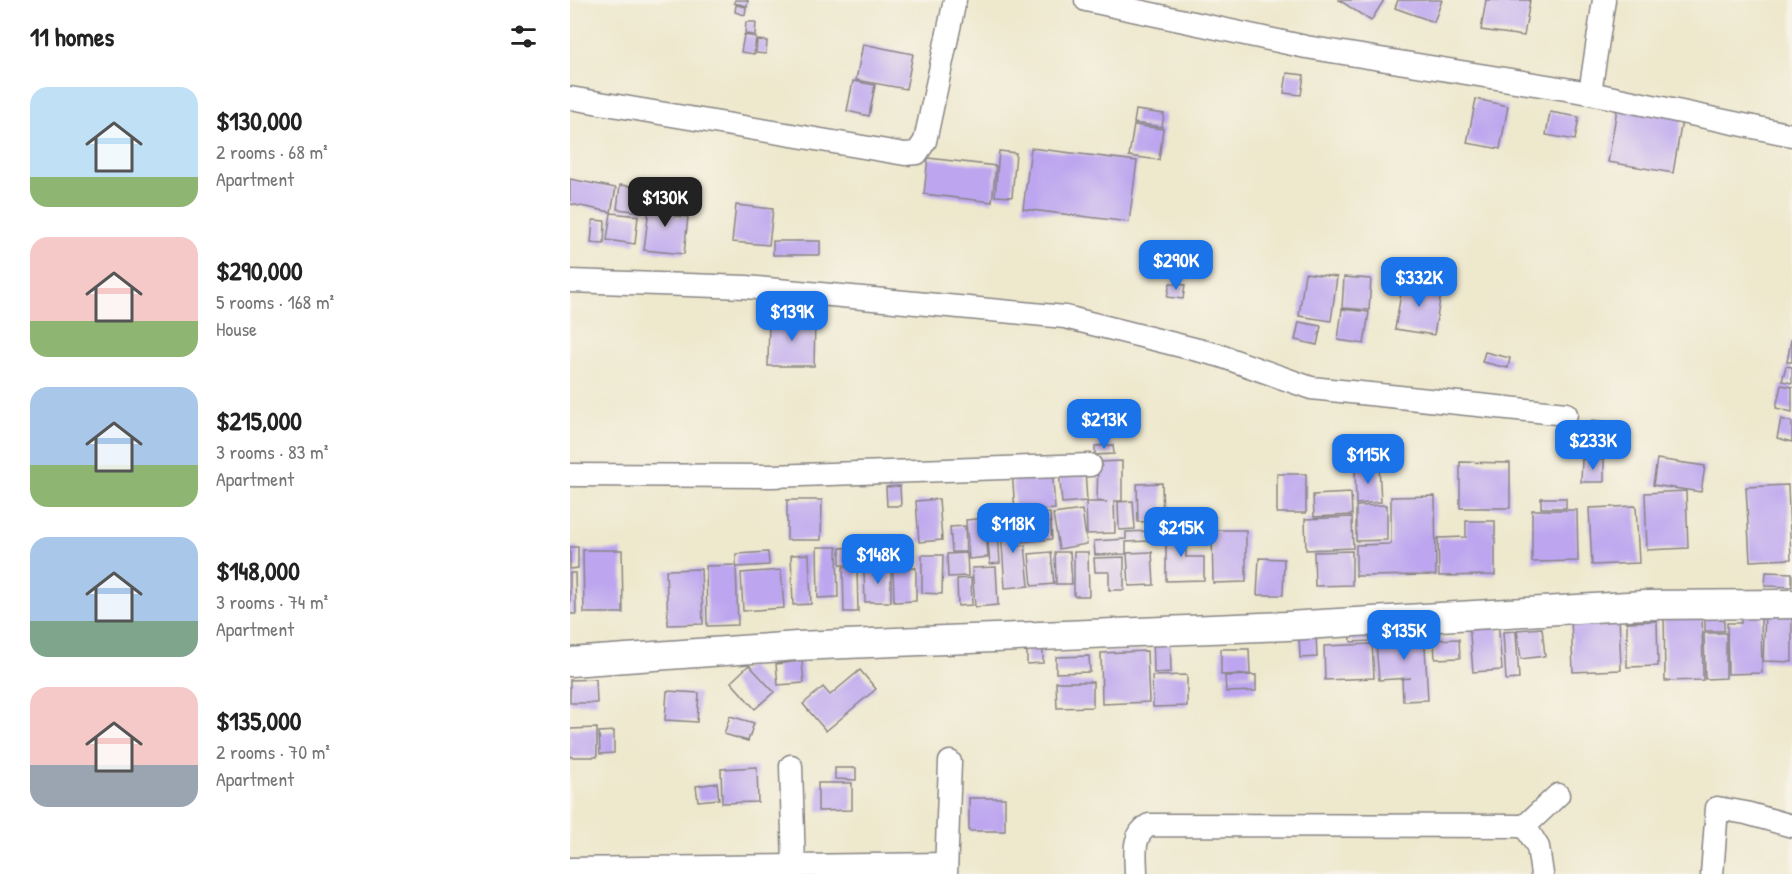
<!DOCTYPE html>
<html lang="en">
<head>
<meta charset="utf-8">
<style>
  :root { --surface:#fff; --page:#f2f2f2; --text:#222; --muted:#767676; --accent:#1a73e8 }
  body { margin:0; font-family:"Patrick Hand",sans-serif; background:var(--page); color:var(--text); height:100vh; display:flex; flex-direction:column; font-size:22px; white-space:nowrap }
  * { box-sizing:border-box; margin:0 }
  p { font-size:20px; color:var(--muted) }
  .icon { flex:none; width:33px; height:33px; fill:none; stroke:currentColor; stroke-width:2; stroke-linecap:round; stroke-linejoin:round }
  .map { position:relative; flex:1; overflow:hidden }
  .sheet { display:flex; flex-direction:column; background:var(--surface); width:570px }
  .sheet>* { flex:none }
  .price { position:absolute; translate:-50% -51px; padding:0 14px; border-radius:12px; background:var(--accent); color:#fff; font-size:20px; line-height:39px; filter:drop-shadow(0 2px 3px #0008) }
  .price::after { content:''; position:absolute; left:50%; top:36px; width:18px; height:14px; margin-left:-9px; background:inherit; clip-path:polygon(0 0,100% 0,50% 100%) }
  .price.active { background:#222; color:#fff }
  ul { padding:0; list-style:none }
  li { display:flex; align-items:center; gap:18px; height:150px; padding:0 30px }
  li span { display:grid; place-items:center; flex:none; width:168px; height:120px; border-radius:18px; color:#555 }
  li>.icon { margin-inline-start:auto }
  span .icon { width:72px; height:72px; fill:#fffc; stroke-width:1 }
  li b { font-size:26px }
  h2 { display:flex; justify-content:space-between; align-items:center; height:72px; padding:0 30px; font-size:26px }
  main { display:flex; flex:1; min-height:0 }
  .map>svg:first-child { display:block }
  .building { fill:#bda6ef }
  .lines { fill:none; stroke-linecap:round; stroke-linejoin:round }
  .minor-casing { stroke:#888584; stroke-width:25 }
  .major-casing { stroke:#888584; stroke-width:31 }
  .minor { stroke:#fff; stroke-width:22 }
  .major { stroke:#fff; stroke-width:28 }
</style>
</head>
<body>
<main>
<section class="sheet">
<h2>11 homes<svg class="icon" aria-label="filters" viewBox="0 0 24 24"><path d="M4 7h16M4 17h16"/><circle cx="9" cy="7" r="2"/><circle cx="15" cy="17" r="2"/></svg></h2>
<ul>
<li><span style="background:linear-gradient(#bfe0f5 75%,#8fb573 0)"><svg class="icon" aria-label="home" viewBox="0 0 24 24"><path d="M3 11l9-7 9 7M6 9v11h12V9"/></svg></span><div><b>$130,000</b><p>2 rooms · 68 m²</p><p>Apartment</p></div></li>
<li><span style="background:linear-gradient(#f6c9c9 70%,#8fb573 0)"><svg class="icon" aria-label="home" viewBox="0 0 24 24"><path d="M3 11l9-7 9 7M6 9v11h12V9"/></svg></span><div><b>$290,000</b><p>5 rooms · 168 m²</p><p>House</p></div></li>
<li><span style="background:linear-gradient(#a9c7e8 65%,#8fb573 0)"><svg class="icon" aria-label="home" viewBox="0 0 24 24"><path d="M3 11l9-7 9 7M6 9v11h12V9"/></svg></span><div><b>$215,000</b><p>3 rooms · 83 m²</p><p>Apartment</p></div></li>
<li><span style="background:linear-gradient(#a9c7e8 70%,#7fa58c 0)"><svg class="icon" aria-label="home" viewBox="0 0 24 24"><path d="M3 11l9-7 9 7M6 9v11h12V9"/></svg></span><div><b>$148,000</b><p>3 rooms · 74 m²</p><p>Apartment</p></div></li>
<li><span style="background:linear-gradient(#f6c9c9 65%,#9aa5b1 0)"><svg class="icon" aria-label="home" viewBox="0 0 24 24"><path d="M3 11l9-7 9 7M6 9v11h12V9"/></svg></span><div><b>$135,000</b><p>2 rooms · 70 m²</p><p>Apartment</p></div></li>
</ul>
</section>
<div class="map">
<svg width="1222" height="874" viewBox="0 0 1222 874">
  <rect width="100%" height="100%" fill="#f7f3e8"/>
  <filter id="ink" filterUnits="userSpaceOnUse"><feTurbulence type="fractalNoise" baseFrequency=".0167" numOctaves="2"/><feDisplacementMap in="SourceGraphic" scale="12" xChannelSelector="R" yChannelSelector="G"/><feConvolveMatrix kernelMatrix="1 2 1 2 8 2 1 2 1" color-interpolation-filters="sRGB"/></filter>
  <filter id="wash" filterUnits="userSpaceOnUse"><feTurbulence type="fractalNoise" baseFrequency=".008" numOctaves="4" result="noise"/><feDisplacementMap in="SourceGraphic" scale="24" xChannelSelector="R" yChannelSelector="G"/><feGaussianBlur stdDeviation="1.35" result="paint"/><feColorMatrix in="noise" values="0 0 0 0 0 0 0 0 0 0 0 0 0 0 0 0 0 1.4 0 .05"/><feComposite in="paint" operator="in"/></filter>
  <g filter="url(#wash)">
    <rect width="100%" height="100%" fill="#eee8cd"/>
    <g id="blocks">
      <g class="building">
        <path d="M165,0H178L177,6L164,3Z"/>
        <path d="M769,0H814L801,21Z"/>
        <path d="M828,0H872L864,22L825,8Z"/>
        <path d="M916,0H960L954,36L911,30Z"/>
        <path d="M166,5L176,7L175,15L165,12Z"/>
        <path d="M176,22H186L185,35L175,34Z"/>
        <path d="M174,35L186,37L184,54L171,52Z"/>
        <path d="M187,40L197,41L196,54L186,53Z"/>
        <path d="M293,44L343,54L336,89L286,80Z"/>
        <path d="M717,73L734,75L731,95L714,93Z"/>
        <path d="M283,81L305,85L299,116L277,111Z"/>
        <path d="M906,99L938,106L930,149L897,143Z"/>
        <path d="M1048,103L1113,114L1103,173L1038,162Z"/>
        <path d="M566,110L594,114L592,127L564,123Z"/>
        <path d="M980,112L1009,117L1005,140L976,135Z"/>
        <path d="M564,125L593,129L589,160L559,156Z"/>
        <path d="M461,148L567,161L559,222L453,209Z"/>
        <path d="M429,151L446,153L442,197L425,196Z"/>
        <path d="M358,158L426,166L422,202L354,194Z"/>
        <path d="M0,179L46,188L41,212L0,204Z"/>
        <path d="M50,185L76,188L73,212L47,209Z"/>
        <path d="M80,200L107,202L105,216L118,217L114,254L74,250Z"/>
        <path d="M166,205L203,209L199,245L162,242Z"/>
        <path d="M41,213L68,216L65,244L37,240Z"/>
        <path d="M23,220L35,221L34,244L21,243Z"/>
        <rect x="203" y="241" width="47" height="14"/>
        <path d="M735,273L767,277L761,321L729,316Z"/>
        <path d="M774,277L801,279L799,310L772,308Z"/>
        <path d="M833,282L872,288L864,335L825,329Z"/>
        <path d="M600,283L615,285L613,299L597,297Z"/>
        <path d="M772,309L799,312L794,344L768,340Z"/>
        <path d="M199,318H245L244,366H198Z"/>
        <path d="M729,322L751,326L747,345L725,340Z"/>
        <path d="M1221,340H1222V362H1217Z"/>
        <path d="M915,352L940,358L938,368L912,362Z"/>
        <path d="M1216,366L1222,367V383L1212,381Z"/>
        <path d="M1211,385L1222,387V412L1206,408Z"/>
        <path d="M1211,419L1222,422V442L1207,438Z"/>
        <path d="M1022,420L1047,423L1042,453L1018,449Z"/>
        <path d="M543,445L544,454L525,455V446Z"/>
        <path d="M1012,459H1034V482H1011Z"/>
        <path d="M1087,459L1135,466L1131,492L1083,485Z"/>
        <path d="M552,461V501H544L545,533L517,534L516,502H537L527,501L528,462Z"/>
        <path d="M890,462L940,463V508H890Z"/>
        <path d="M809,466L811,502L786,504L785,467Z"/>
        <path d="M482,467L485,509L445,512L442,469Z"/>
        <path d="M515,470L517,501L492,503L489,472Z"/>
        <rect x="707" y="474" width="29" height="39"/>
        <path d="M592,483L593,521L568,522L567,484Z"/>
        <path d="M1218,485L1221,559L1180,561L1176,487Z"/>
        <path d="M330,486L331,506H317L316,487Z"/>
        <path d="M1116,491L1118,548L1077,550L1075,493Z"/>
        <path d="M781,493L782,515L744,517L743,495Z"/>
        <path d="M865,496L866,575L786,576V545L821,544V497Z"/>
        <rect x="971" y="498" width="25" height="10"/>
        <path d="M369,499L372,540L349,542L346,501Z"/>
        <path d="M217,500H252L251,540H217Z"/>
        <path d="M563,501L565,529L549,530L548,502Z"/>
        <path d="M817,505V540L786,541V506Z"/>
        <path d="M1066,506L1069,563L1022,565L1019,508Z"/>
        <path d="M512,510L517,544L489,549L483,514Z"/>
        <path d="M962,510H1007L1008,561L962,562Z"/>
        <path d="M480,513L482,539L453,542L451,516Z"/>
        <path d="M448,515L450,546L455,545L459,586L435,588L430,516Z"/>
        <path d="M427,517L428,528L416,529L418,557L399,559L396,520Z"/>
        <path d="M782,517L783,548L736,550L735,519Z"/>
        <path d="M896,521H925V575L869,576L868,538L896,537Z"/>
        <path d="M395,526L396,552H382L380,527Z"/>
        <path d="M596,526H615L616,557H634V580L596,581Z"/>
        <path d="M428,530L430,563L420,564L417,531Z"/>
        <path d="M642,530H676V582L643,583Z"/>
        <path d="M579,531V541L556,542V554L525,555L524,541L556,539V532Z"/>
        <rect x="324" y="545" width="18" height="20"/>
        <rect x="289" y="546" width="24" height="20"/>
        <path d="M0,547H8V568L0,569Z"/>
        <path d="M247,547H267L268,597L248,598Z"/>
        <path d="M286,547V564L270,565V548Z"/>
        <path d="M13,550H52L53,613H14Z"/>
        <path d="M782,551V585L745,586L744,552Z"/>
        <path d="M198,552L199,565L166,567V554Z"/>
        <path d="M481,552L484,584L462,586L459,554Z"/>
        <path d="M485,552H500L502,584H486Z"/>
        <path d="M504,552H518L519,596H504Z"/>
        <path d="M582,552L584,585L559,586L557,553Z"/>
        <path d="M397,553L398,576L378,577L377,554Z"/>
        <path d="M239,554L241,604L223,605L221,555Z"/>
        <path d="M352,555H373L372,594L352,593Z"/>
        <path d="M554,557V590H539V572H525L524,558Z"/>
        <path d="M689,558L714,559L713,595H687Z"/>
        <path d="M166,565L168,625L137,626L136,566Z"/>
        <path d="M287,566L288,612H274L273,567Z"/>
        <path d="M426,567L428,605L405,607L402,568Z"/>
        <path d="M321,568V602H295L294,569Z"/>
        <path d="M323,568H346V601L324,602Z"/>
        <path d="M131,569L133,624L98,625L96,570Z"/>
        <path d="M211,570L214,608L173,611L171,573Z"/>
        <path d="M1196,572L1222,573V587L1195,586Z"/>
        <path d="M0,573H5L6,614H0Z"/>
        <path d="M401,578L402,605L388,606L387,579Z"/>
        <path d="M1132,610L1133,680L1095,681L1094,611Z"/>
        <path d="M1154,612V631H1135V613Z"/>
        <path d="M1191,612L1192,673L1158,674L1157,623H1171V613Z"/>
        <path d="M1049,613L1051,670L1003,672L1001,615Z"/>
        <path d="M1195,613H1222V662L1193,661Z"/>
        <path d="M928,619L932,670L903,672L899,622Z"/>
        <path d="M1087,621L1088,666L1057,667V622Z"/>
        <path d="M798,623L800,641L781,642L780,624Z"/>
        <path d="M972,628L975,656L951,659L947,630Z"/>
        <path d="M854,629L858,700L833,701L832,679L841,678L809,680L805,632Z"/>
        <path d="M600,631L601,672L584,673L583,632Z"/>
        <path d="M946,631L949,679L936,680L933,632Z"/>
        <path d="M1134,633H1156V678L1135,679Z"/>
        <path d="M746,635L747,657L730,658L729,636Z"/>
        <path d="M889,639L890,658L865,659L864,640Z"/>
        <path d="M473,641V663L457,664V642Z"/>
        <path d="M802,644L804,678L755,680L754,646Z"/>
        <path d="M651,649H679L680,674L651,675Z"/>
        <path d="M577,651L579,702L532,704L531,653Z"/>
        <path d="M519,656L520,672L486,673V657Z"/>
        <path d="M232,661L234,683L208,685L206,664Z"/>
        <path d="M179,665L204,692L185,709L161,682Z"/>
        <path d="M290,670L306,689L256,731L233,704L253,687L260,695Z"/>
        <path d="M617,675V706L583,707L582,676Z"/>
        <path d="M686,675V691L656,692L655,676Z"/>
        <path d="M26,679L27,703H0V680Z"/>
        <path d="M486,682H523V707L487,708Z"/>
        <path d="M97,691L129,693L127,722L95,720Z"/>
        <path d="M160,716L184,723L178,741L154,734Z"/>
        <path d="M27,728V757H0V729Z"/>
        <path d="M44,731V753L30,754L29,732Z"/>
        <path d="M187,767L188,802L152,803L151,769Z"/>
        <path d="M265,768H286V780L265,779Z"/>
        <path d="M147,783L149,799L128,801L126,786Z"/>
        <path d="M248,783H282V810L248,811Z"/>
        <rect x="399" y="798" width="36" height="33"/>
      </g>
    </g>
  </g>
  <g filter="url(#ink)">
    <use href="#blocks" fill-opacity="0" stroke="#888584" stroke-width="1.5"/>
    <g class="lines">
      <g class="minor-casing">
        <g id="minor">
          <path d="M516,0L736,47L1020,93L1222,135"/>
          <path d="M1020,93L1034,0"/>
          <path d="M0,98L335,154L347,153L355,141L385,0"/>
          <path d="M0,281L176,287L495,317L648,355L741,388L996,414"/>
          <path d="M0,475L202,476L520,465"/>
          <path d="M221,766L224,866"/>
          <path d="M0,869L376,864"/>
          <path d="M376,874L380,762"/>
          <path d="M566,874C566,855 561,836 579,825L955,826"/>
          <path d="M972,874L968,847L955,826L988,795"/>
          <path d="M1142,874L1147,808L1176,813L1222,826"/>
        </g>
      </g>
      <g class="major-casing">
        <path id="major" d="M0,662L227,646L717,626L1074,605L1222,604"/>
      </g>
      <use href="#minor" class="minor"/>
      <use href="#major" class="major"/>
    </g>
  </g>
</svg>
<b class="price active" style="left:95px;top:228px">$130K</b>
<b class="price" style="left:606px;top:291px">$290K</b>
<b class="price" style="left:849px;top:308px">$332K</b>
<b class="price" style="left:222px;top:342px">$139K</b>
<b class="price" style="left:534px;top:450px">$213K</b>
<b class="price" style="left:1023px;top:471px">$233K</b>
<b class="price" style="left:798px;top:485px">$115K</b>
<b class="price" style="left:443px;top:554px">$118K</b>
<b class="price" style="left:611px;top:558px">$215K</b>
<b class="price" style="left:308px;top:585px">$148K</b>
<b class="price" style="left:834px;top:661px">$135K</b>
</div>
</main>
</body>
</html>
